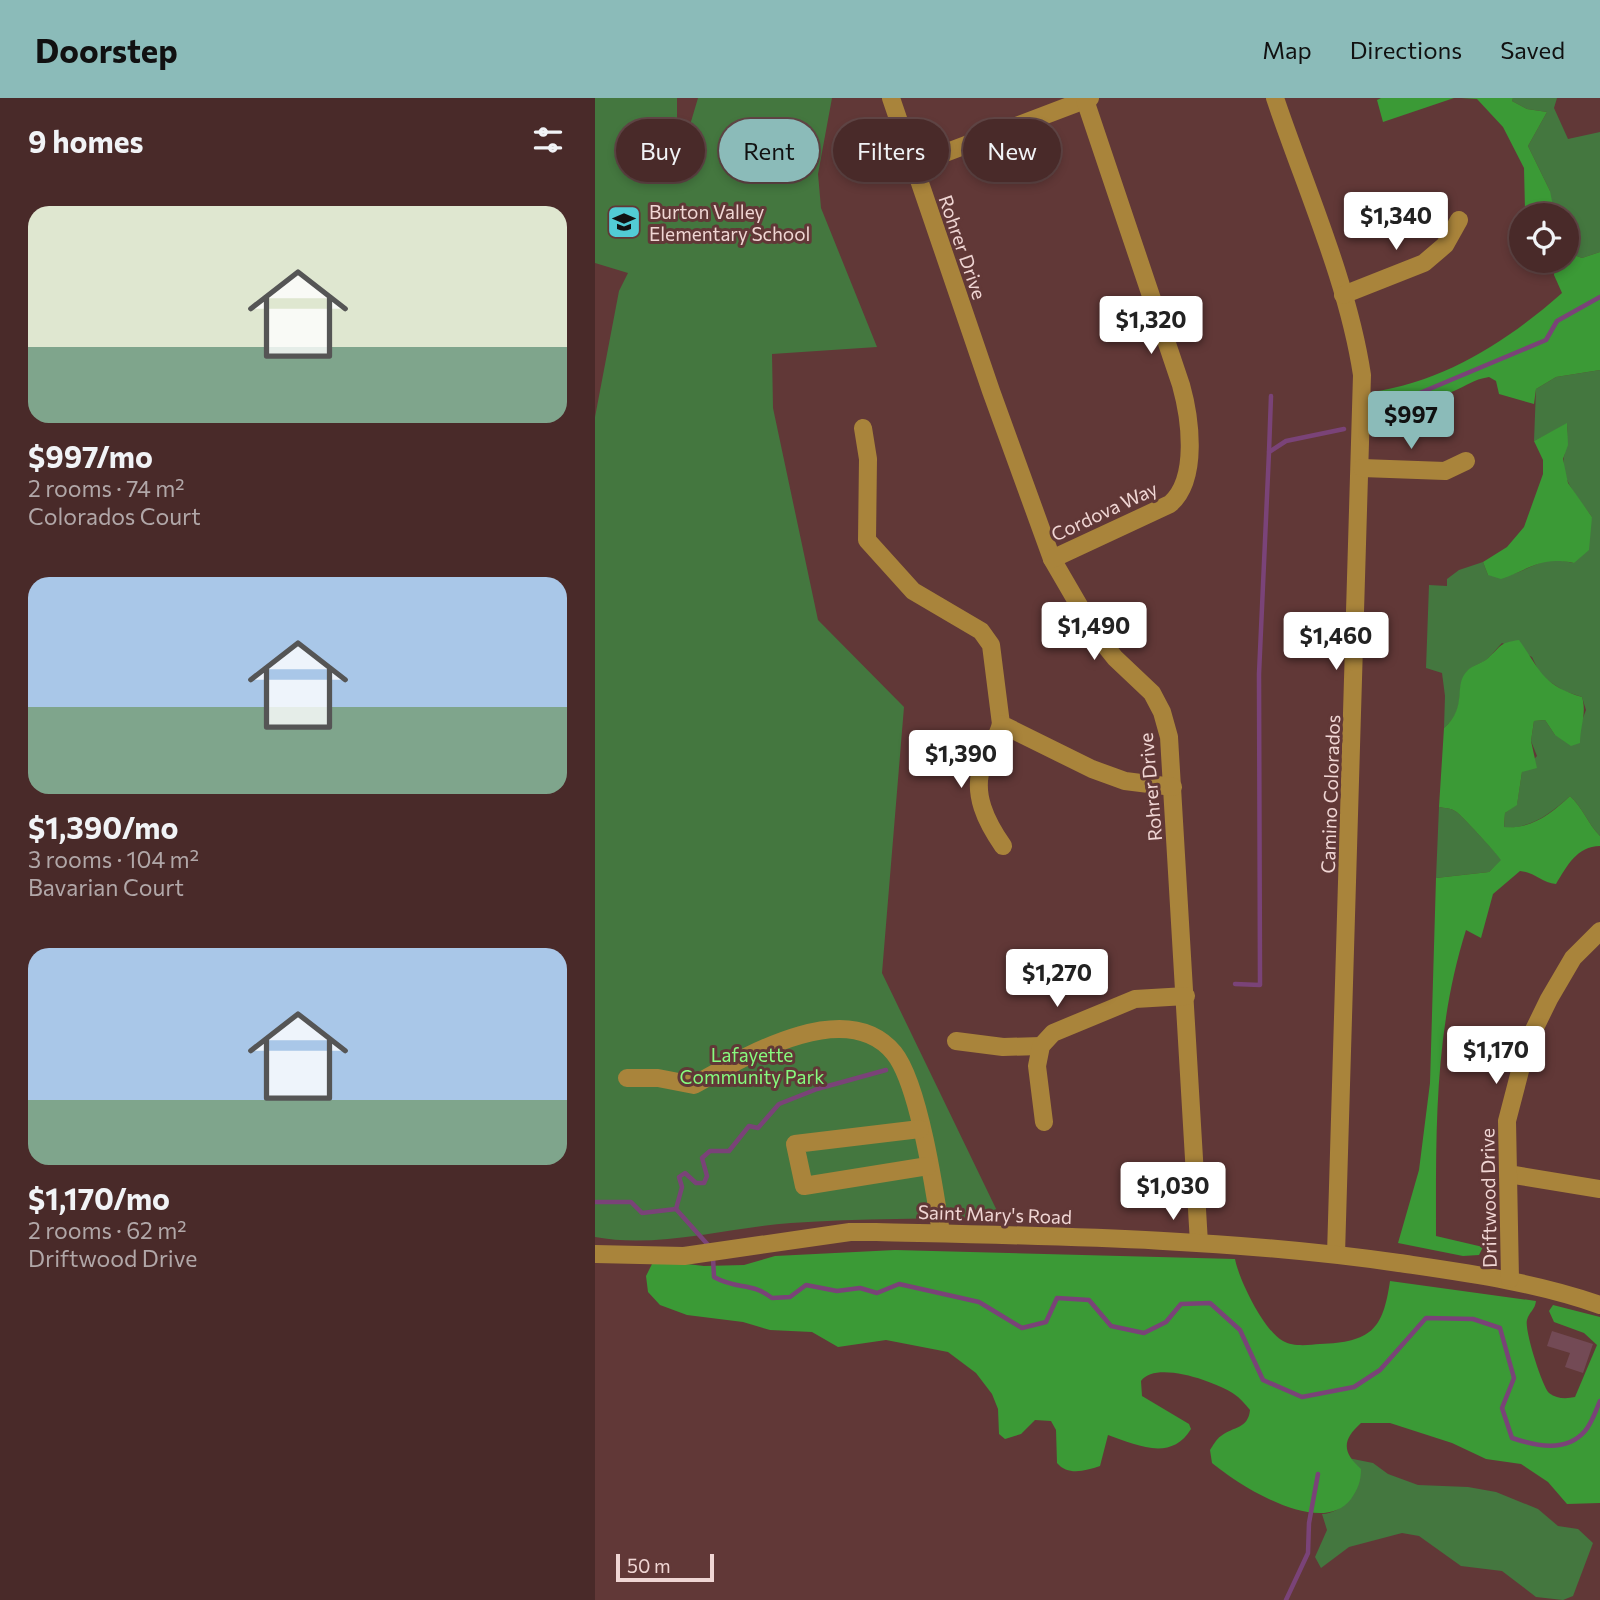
<!DOCTYPE html>
<html lang="en">
<head>
<meta charset="utf-8">
<style>
  :root { --surface:#492a29; --page:#503231; --text:#f1f3f6; --muted:#b1a7a8; --line:#614646; --accent:#8bbbb9 }
  body { margin:0; font-family:Commissioner,sans-serif; background:var(--page); color:var(--text); height:100vh; display:flex; flex-direction:column; font-size:26px; white-space:nowrap }
  * { box-sizing:border-box; margin:0 }
  p { font-size:23px; color:var(--muted) }
  .icon { flex:none; width:38px; height:38px; fill:none; stroke:currentColor; stroke-width:2; stroke-linecap:round; stroke-linejoin:round }
  .map { position:relative; flex:1; overflow:hidden }
  .details { display:flex; flex-direction:column; background:var(--surface); width:595px }
  .details>* { flex:none }
  .banner { position:absolute; left:21px; top:21px; width:665px; height:63px; display:flex; gap:14px }
  .tools { position:absolute; left:914px; top:105px; display:grid; gap:14px }
  .tools a { display:grid; place-items:center; width:70px; height:70px; border-radius:50%; background:var(--surface); box-shadow:0 4px 10px #0003,0 0 0 2px var(--line); font-size:35px }
  .scale { position:absolute; left:21px; bottom:18px; width:98px; box-sizing:border-box; padding-left:7px; border:4px solid #f0d6d4; border-top:0; font-size:19px; line-height:24px; white-space:nowrap; color:#f0d6d4; -webkit-text-stroke:5px #613837; paint-order:stroke }
  .price { position:absolute; translate:-50% -60px; padding:0 16px; border-radius:7px; background:#fff; color:#222; font-size:23px; line-height:46px; filter:drop-shadow(0 2px 4px #0008) }
  .price::after { content:''; position:absolute; left:50%; top:42px; width:21px; height:16px; margin-left:-10px; background:inherit; clip-path:polygon(0 0,100% 0,50% 100%) }
  .price.on { background:var(--accent); color:#111 }
  ul { padding:0; list-style:none }
  li { display:grid; align-content:center; gap:14px; height:371px; padding:0 28px }
  li span { display:grid; place-items:center; height:217px; border-radius:21px; color:#555 }
  li>.icon { margin-inline-start:auto }
  span .icon { width:126px; height:126px; fill:#fffc; stroke-width:1 }
  li b { font-size:30px }
  h2 { display:flex; justify-content:space-between; align-items:center; height:84px; padding:0 28px; font-size:30px }
  .pill { padding:0 24px; border-radius:32px; background:var(--surface); box-shadow:0 4px 10px #0003,0 0 0 2px var(--line); font-size:24px; line-height:63px }
  .pill.on { background:var(--accent); color:#111 }
  header { display:flex; align-items:center; gap:42px; box-sizing:border-box; height:98px; padding:0 35px; background:var(--accent); color:#111 }
  header strong { font-size:33px }
  nav { display:flex; gap:38px; margin-inline-start:auto; font-size:24px }
  main { display:flex; flex:1; min-height:0 }
  .map>svg:first-child { display:block }
  .green { fill:#44773f }
  .forest { fill:#3b9a36 }
  .lines { fill:none; stroke-linecap:round; stroke-linejoin:round }
  .stream { stroke:#7a4378; stroke-width:4.5 }
  .building { fill:#734a55 }
  .minor { stroke:#a9843b; stroke-width:18 }
  .labels { text-anchor:middle; dominant-baseline:central; stroke-width:6; stroke-linejoin:round; paint-order:stroke }
  .poi-label { font-size:19px; fill:#f0d6d4; stroke:#613837; text-anchor:start }
  .street-label { font-size:19px; fill:#f0d6d4; stroke:#613837 }
  .park-label { font-size:19px; fill:#87fb7e; stroke:#613837 }
</style>
</head>
<body>
<header>
<strong>Doorstep</strong>
<nav><a>Map</a><a>Directions</a><a>Saved</a></nav>
</header>
<main>
<section class="details">
<h2>9 homes<svg class="icon" aria-label="filters" viewBox="0 0 24 24"><path d="M4 7h16M4 17h16"/><circle cx="9" cy="7" r="2"/><circle cx="15" cy="17" r="2"/></svg></h2>
<ul>
<li><span style="background:linear-gradient(#dfe7d0 65%,#7fa58c 0)"><svg class="icon" aria-label="home" viewBox="0 0 24 24"><path d="M3 11l9-7 9 7M6 9v11h12V9"/></svg></span><div><b>$997/mo</b><p>2 rooms · 74 m²</p><p>Colorados Court</p></div></li>
<li><span style="background:linear-gradient(#a9c7e8 60%,#7fa58c 0)"><svg class="icon" aria-label="home" viewBox="0 0 24 24"><path d="M3 11l9-7 9 7M6 9v11h12V9"/></svg></span><div><b>$1,390/mo</b><p>3 rooms · 104 m²</p><p>Bavarian Court</p></div></li>
<li><span style="background:linear-gradient(#a9c7e8 70%,#7fa58c 0)"><svg class="icon" aria-label="home" viewBox="0 0 24 24"><path d="M3 11l9-7 9 7M6 9v11h12V9"/></svg></span><div><b>$1,170/mo</b><p>2 rooms · 62 m²</p><p>Driftwood Drive</p></div></li>
</ul>
</section>
<div class="map">
<svg width="1005" height="1502" viewBox="0 0 1005 1502">
  <rect width="100%" height="100%" fill="#613837"/>
  <g class="green">
    <path d="M0,0H82V71L103,0H237L223,76L226,110L282,249L177,256L178,310L223,522L309,609L287,875L405,1119C336,1121 266,1120 196,1125C134,1129 63,1151 0,1139V319L24,193L33,175L0,165Z"/>
    <path d="M918,0H962L959,10L973,41L1005,34V154L987,160L971,154V117H930V112L946,116L955,93L933,48L952,14L932,11L917,3Z"/>
    <path d="M1005,272V738C993,726 988,710 975,698C955,716 937,730 909,730L910,715L922,706L927,674L942,658L936,643L939,623L950,622L960,637L985,628L991,612L987,599L969,593L946,578L937,559L907,545C902,550 897,557 891,562C885,566 876,568 872,574C858,593 874,608 849,630L850,598L847,575L831,570L834,487L852,488V481L864,472L888,464L893,477C902,477 913,478 921,475C948,465 947,458 979,465L997,419C985,402 965,382 969,359C971,347 973,338 972,326L939,343L941,291L961,279Z"/>
    <path d="M844,709C849,710 856,710 860,713C864,714 904,758 907,762L894,774L841,780Z"/>
    <path d="M753,1360L778,1365L793,1376L823,1387L873,1389L901,1394L943,1411L963,1428L983,1431L998,1445L978,1498L968,1502L941,1499L907,1473L866,1468L824,1438L807,1435L754,1449L726,1470L720,1459L732,1432L727,1416C749,1415 766,1391 765,1371Z"/>
  </g>
  <g class="forest">
    <path d="M786,0H859L788,24L782,2Z"/>
    <path d="M866,0H918L917,3L932,11L952,14L933,48L955,93L959,113L946,116L930,112L929,70L908,29L882,1Z"/>
    <path d="M971,154L987,160L1005,154V272L961,279L941,291L939,306L904,296L901,283L894,279C877,282 873,287 859,293C833,304 805,305 777,304V294C849,284 913,243 967,195L959,177L960,163H971Z"/>
    <path d="M972,325L973,347L968,361L973,385L997,419L994,452L979,465C945,458 936,471 906,481L893,477L888,464L912,449L929,429L948,376V362L939,343Z"/>
    <path d="M924,542C946,573 947,587 987,599C992,615 985,628 985,645L976,648L960,637L950,622L939,623L936,643L942,670L927,674L922,707L910,715L909,729C937,731 956,716 975,698C988,710 993,726 1005,738V748C982,748 972,768 961,786C947,785 939,774 925,773L898,796L886,840L871,832C839,934 841,1033 841,1138L888,1149L884,1157L868,1158L803,1145L824,1072L835,985L841,780L894,774L906,762C904,758 864,714 860,713C856,710 849,710 844,709L849,630C874,608 857,587 873,572C878,567 887,565 892,561C907,548 903,545 924,542Z"/>
    <path d="M300,1152L640,1161C644,1182 669,1233 688,1243C698,1249 714,1247 725,1246C776,1244 788,1232 795,1183L941,1203C940,1212 934,1214 932,1222C929,1231 947,1288 954,1295C962,1301 971,1301 980,1299L1002,1247L989,1235L959,1224L954,1213L958,1207L1005,1219V1405L972,1406L953,1384L926,1366L891,1361L857,1345L795,1325H766C747,1342 747,1354 766,1371C766,1383 763,1391 756,1401C726,1440 645,1388 617,1365L615,1352C618,1348 621,1341 626,1338C639,1328 653,1331 655,1312C650,1306 645,1300 639,1296C621,1284 561,1262 546,1283L547,1298L594,1326L596,1331C576,1364 542,1347 513,1337L505,1368C490,1373 473,1378 462,1365L461,1332L456,1323L440,1322L426,1336L410,1341L404,1336L403,1311L397,1296L381,1275L353,1254L291,1242L243,1249L217,1234L175,1232L148,1224L92,1217L65,1207L53,1194L51,1178L57,1166L66,1163L109,1168L149,1167L180,1158Z"/>
  </g>
  <g class="lines">
    <g class="stream">
      <path d="M785,300L820,297L951,242L962,223L1005,199"/>
      <path d="M674,354L676,298"/>
      <path d="M640,886L665,887L664,576L674,354L691,343L749,331"/>
      <path d="M0,1104H36L47,1115L81,1111L114,1148"/>
      <path d="M81,1111L87,1089L84,1079L90,1075L101,1085H109L112,1078L107,1060L115,1053H134L154,1028L163,1030L184,1006L222,991L291,972"/>
      <path d="M118,1159L119,1179C142,1192 157,1184 177,1200L195,1199L211,1187L242,1193L265,1190L282,1195L304,1186L384,1204L427,1230L451,1224L462,1200L494,1202L516,1228L549,1235L571,1224L586,1206L615,1205L645,1232L668,1282L707,1299L759,1289L785,1272L831,1220L878,1221L905,1230L919,1280L907,1310L917,1340C941,1348 971,1355 990,1333C997,1325 1001,1312 1005,1303"/>
      <path d="M691,1502L713,1455L714,1425L723,1376"/>
    </g>
  </g>
  <path class="building" d="M957,1233L998,1246L988,1275L970,1269L975,1255L952,1248Z"/>
  <g class="lines">
    <g class="minor">
      <path d="M296,0L396,293L457,461L500,535L520,560L557,595L567,614L574,639L604,1145"/>
      <path d="M680,0C710,89 753,184 767,277L741,1156"/>
      <path d="M318,67L495,0"/>
      <path d="M748,197L829,165L850,147L864,122"/>
      <path d="M268,330L273,361L272,442L318,493L386,533L396,547L406,626L497,671L530,683L578,689"/>
      <path d="M767,370L850,373L871,363"/>
      <path d="M457,461L575,406C604,381 595,319 586,287L490,2"/>
      <path d="M406,626C402,641 394,652 388,666C376,695 392,725 408,748"/>
      <path d="M361,943L408,949L446,948"/>
      <path d="M32,980H63L99,987C149,959 251,897 299,955C324,986 340,1094 346,1135"/>
      <path d="M449,1024L442,968L446,948L458,935L540,901L591,898"/>
      <path d="M325,1031L200,1046L209,1088L333,1068"/>
      <path d="M913,1076L1005,1091"/>
      <path d="M0,1156L89,1158L255,1134H281C455,1138 631,1140 804,1165C872,1175 940,1184 1005,1207"/>
      <path d="M915,1181L912,1023L932,946L954,901L978,860L1005,833"/>
    </g>
  </g>
  <defs>
    <g id="school-square" transform="scale(1.75)"><rect x="-9" y="-9" width="18" height="18" rx="4" fill="#52ccd5" stroke="#613837"/><path d="M0-5L7-2L0 1L-7-2ZM-4 1L0 2.5L4 1V4Q0 6-4 4Z" fill="#111"/></g>
  </defs>
  <g fill-rule="evenodd">
    <use href="#school-square" x="29" y="124"/>
  </g>
  <g class="labels">
    <g class="poi-label">
      <text x="54" y="113">Burton Valley<tspan x="54" dy="22">Elementary School</tspan></text>
    </g>
    <g class="street-label">
      <text transform="translate(368 149) rotate(71)">Rohrer Drive</text>
      <text transform="translate(509 413) rotate(-25)">Cordova Way</text>
      <text transform="translate(555 689) rotate(-95)">Rohrer Drive</text>
      <text transform="translate(735 696) rotate(-88)">Camino Colorados</text>
      <text transform="translate(893 1100) rotate(-91)">Driftwood Drive</text>
      <text transform="translate(400 1116) rotate(2)">Saint Mary's Road</text>
    </g>
    <g class="park-label">
      <text x="157" y="956">Lafayette<tspan x="157" dy="22">Community Park</tspan></text>
    </g>
  </g>
</svg>
<div class="tools">
<a><svg class="icon" aria-label="locate" viewBox="0 0 24 24"><circle cx="12" cy="12" r="6"/><path d="M12 2v4M12 18v4M2 12h4M18 12h4"/></svg></a>
</div>
<div class="scale">50 m</div>
<b class="price" style="left:801px;top:154px">$1,340</b>
<b class="price" style="left:556px;top:258px">$1,320</b>
<b class="price on" style="left:816px;top:353px">$997</b>
<b class="price" style="left:499px;top:564px">$1,490</b>
<b class="price" style="left:741px;top:574px">$1,460</b>
<b class="price" style="left:366px;top:692px">$1,390</b>
<b class="price" style="left:462px;top:911px">$1,270</b>
<b class="price" style="left:901px;top:988px">$1,170</b>
<b class="price" style="left:578px;top:1124px">$1,030</b>
<div class="banner">
<a class="pill">Buy</a>
<a class="pill on">Rent</a>
<a class="pill">Filters</a>
<a class="pill">New</a>
</div>
</div>
</main>
</body>
</html>
